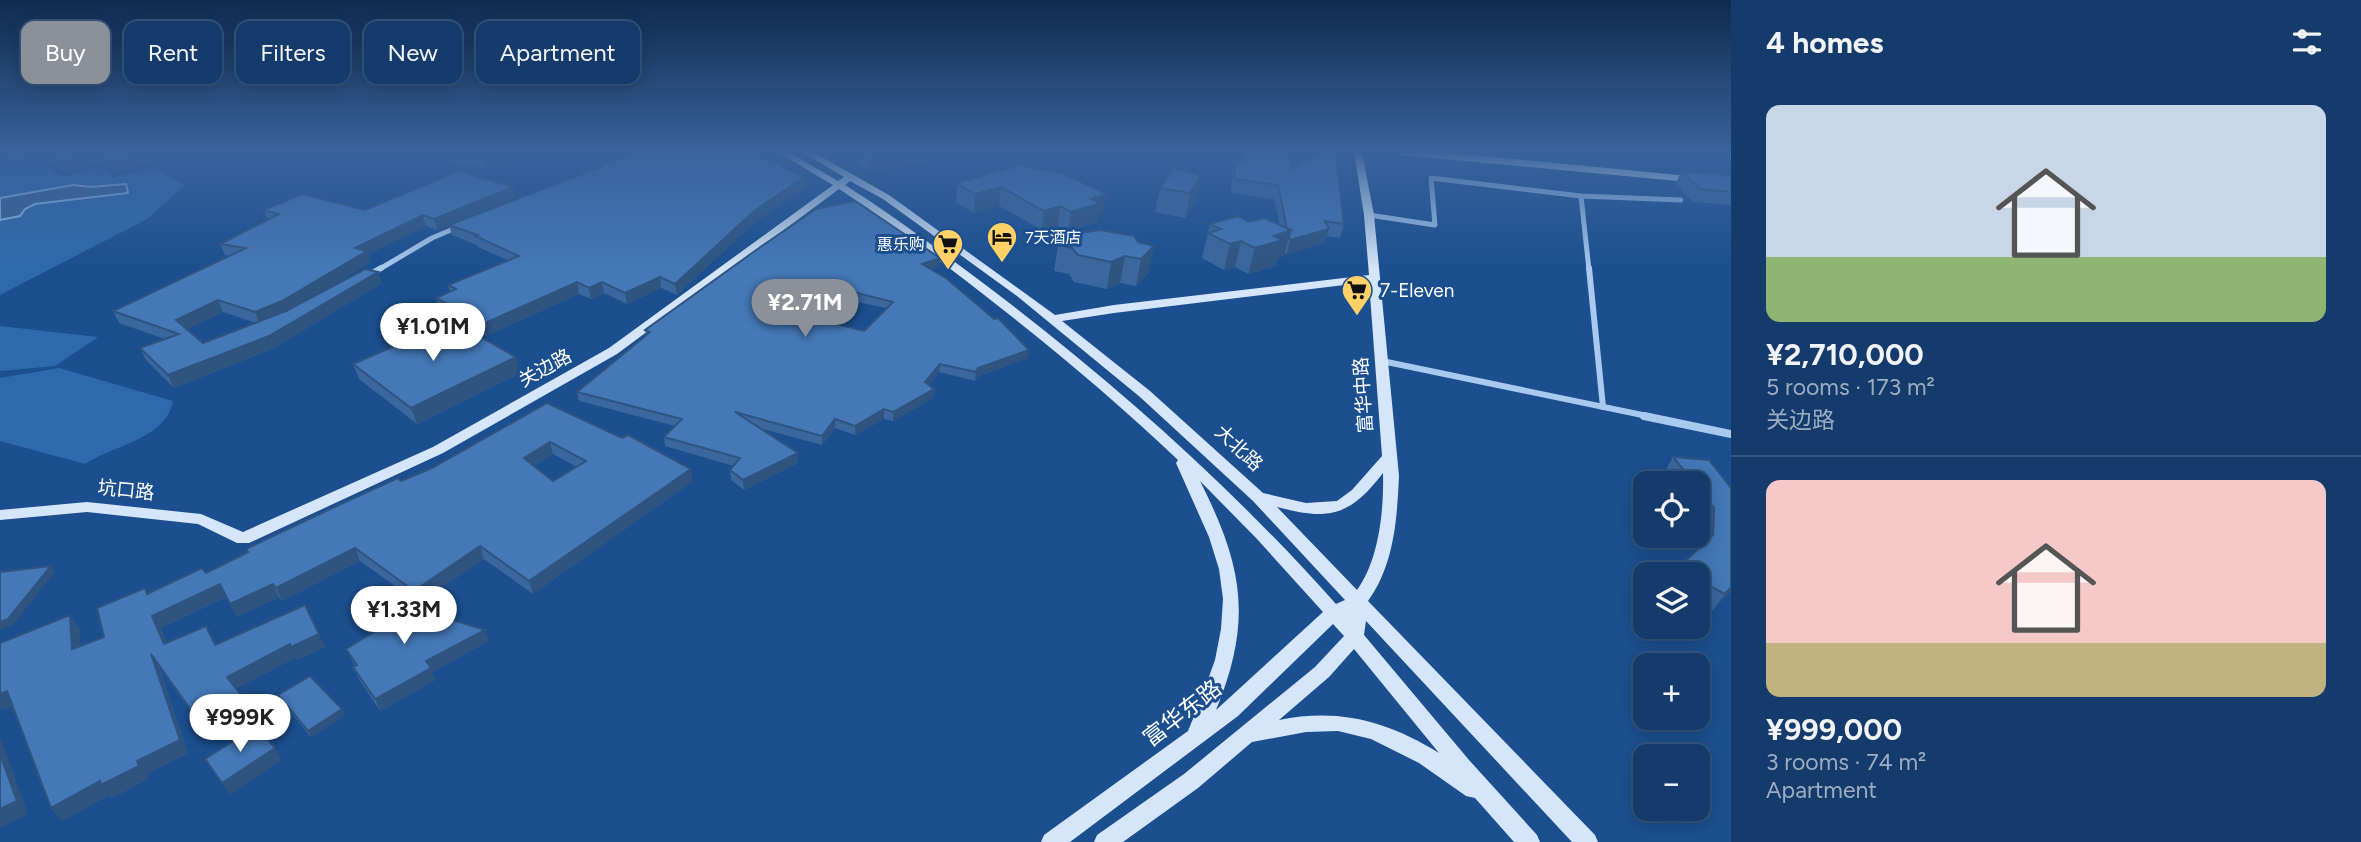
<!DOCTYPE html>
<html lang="en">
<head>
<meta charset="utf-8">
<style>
  :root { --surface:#143b6b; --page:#1d4271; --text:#f1f3f6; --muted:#9dadc1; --line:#33557e; --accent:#8c9099 }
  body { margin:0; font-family:Figtree,"Noto Sans SC",sans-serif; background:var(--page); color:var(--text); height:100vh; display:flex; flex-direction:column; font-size:26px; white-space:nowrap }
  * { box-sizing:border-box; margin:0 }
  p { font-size:23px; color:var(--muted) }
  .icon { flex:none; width:38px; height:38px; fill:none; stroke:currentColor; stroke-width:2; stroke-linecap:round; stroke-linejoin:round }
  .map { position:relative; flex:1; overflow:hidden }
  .side { display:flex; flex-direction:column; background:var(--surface); width:630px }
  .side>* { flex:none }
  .top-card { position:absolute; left:21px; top:21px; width:665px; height:63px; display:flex; gap:14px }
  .tools { position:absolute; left:1633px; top:471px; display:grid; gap:14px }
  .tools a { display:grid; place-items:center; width:77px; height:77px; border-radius:14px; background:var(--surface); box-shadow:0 4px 18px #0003,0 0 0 2px var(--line); font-size:35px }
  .price { position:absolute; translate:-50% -60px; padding:0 16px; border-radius:24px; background:#fff; color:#222; font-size:23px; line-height:46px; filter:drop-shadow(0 2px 4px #0008) }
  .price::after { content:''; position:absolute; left:50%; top:42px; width:21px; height:16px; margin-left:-10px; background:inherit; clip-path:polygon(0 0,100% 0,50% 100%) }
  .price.on { background:var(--accent); color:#fff }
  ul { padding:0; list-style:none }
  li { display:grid; align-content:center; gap:14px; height:371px; padding:0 35px }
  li+li { border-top:2px solid var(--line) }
  li span { display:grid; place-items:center; height:217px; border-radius:14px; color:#555 }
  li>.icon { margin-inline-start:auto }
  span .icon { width:126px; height:126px; fill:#fffc; stroke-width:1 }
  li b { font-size:30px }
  h2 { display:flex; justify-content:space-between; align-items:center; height:84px; padding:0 35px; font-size:30px }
  .pill { padding:0 24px; border-radius:14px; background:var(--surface); box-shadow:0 4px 18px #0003,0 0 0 2px var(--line); font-size:24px; line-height:63px }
  .pill.on { background:var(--accent); color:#fff }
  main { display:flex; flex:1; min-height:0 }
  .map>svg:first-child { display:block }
  .green { fill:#2e69ad }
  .water { fill:#3c6290; stroke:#9cc4f0; stroke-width:2 }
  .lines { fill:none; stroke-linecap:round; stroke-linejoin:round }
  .street-far2 { stroke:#a9c9ee; stroke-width:5 }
  .street-far1 { stroke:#a9c9ee; stroke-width:6 }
  .street { stroke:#a9c9ee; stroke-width:8 }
  .secondary { fill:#d6e6fa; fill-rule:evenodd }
  .primary { fill:#f0f6ff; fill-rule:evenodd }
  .wall { fill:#3a679d; fill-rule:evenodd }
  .shaded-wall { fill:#305480 }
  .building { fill:#4478b7; stroke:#305480; stroke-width:2; fill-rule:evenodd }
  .labels { text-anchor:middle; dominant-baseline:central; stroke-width:6; stroke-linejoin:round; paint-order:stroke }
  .far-poi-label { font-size:16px; fill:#fff; stroke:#1b4f8f; text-anchor:start }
  .poi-label { font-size:19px; fill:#fff; stroke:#1b4f8f; text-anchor:start }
  .street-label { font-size:19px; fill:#fff; stroke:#1b4f8f }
  .near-street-label { font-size:23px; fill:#fff; stroke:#1b4f8f }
</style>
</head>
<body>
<main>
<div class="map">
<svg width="1731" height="842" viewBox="0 0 1731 842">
  <rect width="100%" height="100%" fill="#1b4f8f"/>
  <g class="green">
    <path d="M23,153L64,177L102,168L113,177L156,170L185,185L147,219L0,295V155Z"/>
    <path d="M0,326L98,337L55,366L0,371Z"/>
    <path d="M59,368L173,401C166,439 114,445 85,464L0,441V378Z"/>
  </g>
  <path class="water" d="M126,184L128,193L35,204L25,209L20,216L0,220V198L73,185L91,187Z"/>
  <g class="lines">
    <g class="street-far2">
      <path d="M1581,196L1589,270"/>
      <path d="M1369,215L1435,225L1431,178L1581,196L1681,200"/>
      <path d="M378,270L432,238L458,227"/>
    </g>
    <g class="street-far1">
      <path d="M1589,268L1603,407"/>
      <path d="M367,276L381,268"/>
      <path d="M1382,361L1652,417"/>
    </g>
    <path class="street" d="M1644,416L1731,434"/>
    <path class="secondary" d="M777,152H788L838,181L844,177L802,152H813L889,195L1055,315L1114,305L1369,275L1364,215L1354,152H1362L1374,215L1399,476C1397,520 1394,565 1368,601L1595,835L1598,842H1572L1366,621L1364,635L1469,760L1537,835L1540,842H1514L1475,798L1466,796L1419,763L1371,739L1338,731L1306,732L1252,742L1198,788L1123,842H1094L1097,835L1184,774L1315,667L1344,636L1333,624L1238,716L1070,842H1041L1044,835L1188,731L1202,696L1215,660L1221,629L1223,599L1219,569L1209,537L1176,463L1178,460C1111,396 1039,337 965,280C924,249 883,217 839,189L617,354L443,453L249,543H237L198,524L87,512L0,520V510L87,502L201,514L243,532L433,447L609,348L833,185ZM850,181L883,199L1017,296L1140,397L1253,501L1345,600L1336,604C1229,484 1108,377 979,280C935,247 891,214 845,185ZM1369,282L1382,456L1352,490L1337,501L1306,503L1263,493L1150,391L1062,321L1114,313ZM1383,473C1384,510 1379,560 1357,590L1277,507C1329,521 1350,516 1383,473ZM1200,481L1257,539L1323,612L1216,710C1253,620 1243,566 1200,481ZM1354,649L1439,753C1387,721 1339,708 1279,720L1329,677Z"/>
    <path class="primary" d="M1396,152H1440L1731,180V186L1401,155Z"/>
  </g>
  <g class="wall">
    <path d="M43,152H185L116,171L100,162L63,170Z"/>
    <path d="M447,152H514L486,168L449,162Z"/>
    <path d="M851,152H975L868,172L851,158Z"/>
    <path d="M1243,152H1291L1290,170L1337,167L1344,224L1340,238L1326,236L1324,243L1286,255L1285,252L1284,256L1278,258L1276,266L1248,274L1235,267L1224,270L1202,258L1210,224L1249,222L1280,225L1274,199L1231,193L1232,174L1235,161H1241Z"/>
    <path d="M1623,152H1731V159Z"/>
    <path d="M766,159L805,187L754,223L677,295L661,288L627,304L604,293L591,299L579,294L486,336L439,309L436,298L450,292L448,285L507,260L478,247L477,245L452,235L449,225L437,230L426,226L368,254L371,262L314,296L382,283L274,348L174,388L146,360L140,348L165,339L119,323L113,311L231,256L225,255L220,244L268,220L264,210H365L516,197L459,221ZM223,312L256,323L203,343L187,329Z"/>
    <path d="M1021,165L1103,213L1098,215L1097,222L1068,231L1058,226L1042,230L999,206L974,213L956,202L957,183Z"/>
    <path d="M1682,171L1731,176V205L1693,202L1675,184Z"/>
    <path d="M1201,176L1196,199L1185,218L1155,212L1160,188Z"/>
    <path d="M1080,233L1134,236L1149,272L1136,286L1120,283L1107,289L1074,282L1069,274L1054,271L1058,245Z"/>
    <path d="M940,266L931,269L1028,358L977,377L975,381L939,372L929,385L934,389L933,398L893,421L884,419L855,435L835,428L822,445L759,428L798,463L744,490L731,480L730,470L734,466L665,446L664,437L675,426L579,401L577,392L646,335L645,330ZM857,302L886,308L864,331L835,323Z"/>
    <path d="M353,364L520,373L417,424L359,379Z"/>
    <path d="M547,403L693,481L533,594L484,559L419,603L360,561L282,601L279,597L237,617L226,597L161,628L166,643L206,626L216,644L325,647L297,660L296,657L236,689L247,703L255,716L250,722L212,741L159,667L188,753L146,774L148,779L112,798L109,795L62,821L51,808L12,706L2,710L0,708L70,615L79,628L80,646L104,637L145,588L148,593L206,573L401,481L432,468ZM553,454L577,467L553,481L534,466Z"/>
    <path d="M1673,457L1731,488V591L1711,612L1698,605V574H1673L1676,570L1701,546L1702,526L1698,520V483H1670L1663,474Z"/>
    <path d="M375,596L489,641L432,672L435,680L380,711L359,679L353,667L355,666L346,649L383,627L378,615L384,612L379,608Z"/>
    <path d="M278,695L342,709L345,715L311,737L281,701Z"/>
  </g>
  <g class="shaded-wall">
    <path d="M150,152H185L116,171L112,162Z"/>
    <path d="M489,152H514L486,168L483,156Z"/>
    <path d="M909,152H975L868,172V160Z"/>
    <path d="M96,153L100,162L63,170L59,162Z"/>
    <path d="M1201,176L1196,199L1185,218L1190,193Z"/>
    <path d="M804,177L805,187L754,223L677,295L675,284L753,212Z"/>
    <path d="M513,187L516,197L437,230L434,219Z"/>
    <path d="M1001,187L999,206L974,213L975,194Z"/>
    <path d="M1106,194L1103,213L1098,215L1097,222L1068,231L1071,212L1091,199Z"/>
    <path d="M1060,206L1058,226L1042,230L1044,211Z"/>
    <path d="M423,215L426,226L368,254L371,262L286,313L260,324L255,312L355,248Z"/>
    <path d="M1329,229L1324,243L1286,255L1290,240Z"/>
    <path d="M1291,230L1284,256L1278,258L1276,266L1248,274L1255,248L1274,236Z"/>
    <path d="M1241,241L1235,267L1224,270L1230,244Z"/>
    <path d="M1154,246L1149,272L1136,286L1141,259Z"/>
    <path d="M1125,256L1120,283L1107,289L1111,262Z"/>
    <path d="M940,258V266L922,272V264Z"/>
    <path d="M378,272L382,283L274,348L174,388L168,375Z"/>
    <path d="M660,277L661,288L627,304L625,293Z"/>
    <path d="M577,282L579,294L486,336L483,324Z"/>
    <path d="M602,282L604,293L591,299L589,288Z"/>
    <path d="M857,293V302L828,330V322Z"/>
    <path d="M218,300L223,312L182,332L176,320Z"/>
    <path d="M1029,350L1028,358L977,377L975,381L976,372L978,368Z"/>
    <path d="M516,357L520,373L417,424L411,408Z"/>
    <path d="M940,364L939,372L925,391V382Z"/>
    <path d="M934,389L933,398L893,421V412Z"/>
    <path d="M884,409V419L855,435V426Z"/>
    <path d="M835,419V428L822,445V436Z"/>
    <path d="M550,442L553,454L527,470L524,458Z"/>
    <path d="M798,453V463L744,490L743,480Z"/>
    <path d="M691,469L693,481L533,594L529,581Z"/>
    <path d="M480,546L484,559L419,603L414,591Z"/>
    <path d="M355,548L360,561L282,601L276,588Z"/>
    <path d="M51,566L55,572L13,625L0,630V622Z"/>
    <path d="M220,584L227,596L161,628L172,657L164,644L152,616Z"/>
    <path d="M273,584L279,597L237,617L230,604Z"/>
    <path d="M1731,587V591L1711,612L1725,594Z"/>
    <path d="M70,615L79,628L82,662L72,649Z"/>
    <path d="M485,630L489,641L432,672L435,680L380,711L375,699L426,661Z"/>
    <path d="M319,634L325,647L297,660L296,657L235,690L227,677L290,644Z"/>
    <path d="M151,654L159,667L188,753L146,774L148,779L112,798L109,795L62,821L51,808Z"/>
    <path d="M7,691L17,704L2,710L0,708V694Z"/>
    <path d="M247,703L255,716L250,722L212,741L204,728Z"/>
    <path d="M342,709L345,715L311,737L308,731Z"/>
    <path d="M0,739L2,741L28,814L0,828Z"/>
    <path d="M275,748L282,760L230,795L222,783Z"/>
  </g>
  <g class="building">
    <path d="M48,152H150L112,162L96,153L59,162Z"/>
    <path d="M462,152H489L483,156Z"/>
    <path d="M633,152H763L765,154L759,155L804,177L753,212L675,284L660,277L625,293L602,282L589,288L577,282L483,324L436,298L456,289L448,285L519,256L475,236L478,235L449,225L601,167Z"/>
    <path d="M859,152H909L868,160Z"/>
    <path d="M1244,152H1291L1290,170L1321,152H1338L1337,167L1344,224L1325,221L1329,229L1290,240L1289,237L1291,230L1287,229L1278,185L1235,179V161H1242Z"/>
    <path d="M1695,152H1731V155Z"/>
    <path d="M1021,165L1064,174L1106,194L1091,199L1100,203L1071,212L1060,206L1044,211L1001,187L975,194L957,183Z"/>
    <path d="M1174,168L1201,176L1190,193L1160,188Z"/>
    <path d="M459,171L513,187L434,219L423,215L355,248L367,251L282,301L255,312L218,300L176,320L203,343L286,311L365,269L378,272L269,336L168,375L140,348L179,334L113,311L246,248L220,244L279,214L264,210L302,194L365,210Z"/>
    <path d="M1682,171L1731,176V192L1700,189Z"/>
    <path d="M855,201L940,258L922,264L946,278L994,319L998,318L1029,350L978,368L976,372L940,364L925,382L934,389L893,412L884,409L855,426L835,419L822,436L735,412L798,453L743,480L730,470L740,458L664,437L682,419L577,392L650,332L645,330L759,248L816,209ZM857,293L893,302L864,331L828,322Z"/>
    <path d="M1238,216L1249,222L1264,218L1291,230L1274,236L1283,240L1255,248L1241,241L1230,244L1208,233L1221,229L1210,224Z"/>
    <path d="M1100,230L1134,236L1138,242L1154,246L1141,259L1125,256L1111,262L1078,255L1072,248L1058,245L1070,231L1080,233Z"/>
    <path d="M452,321L516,357L411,408L353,364Z"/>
    <path d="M547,403L622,438L628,435L691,469L529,581L480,546L414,591L355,548L276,588L273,584L230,604L220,584L152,616L164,644L206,626L215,645L305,605L319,634L291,647L290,644L227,677L247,703L242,709L204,728L151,654L180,740L137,761L139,766L101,785L100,781L51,808L7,691L0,694V643L70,615L72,649L104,637L97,608L145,588L147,594L202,568L206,573L248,552L246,549L328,510L398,478L401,481L432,468ZM550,442L586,461L553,481L524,458Z"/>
    <path d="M1673,457L1709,460L1731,488V587L1725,594L1698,580V574H1685L1676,570L1713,535L1714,508L1698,488V483H1694Z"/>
    <path d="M51,566L8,619L0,622V572Z"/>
    <path d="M375,596L485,630L426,661L431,668L375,699L353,667L357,665L346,649L384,626L378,615L388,610Z"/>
    <path d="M310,676L342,709L308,731L278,695Z"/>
    <path d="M257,726L275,748L222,783L205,759Z"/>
    <path d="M0,754L17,801L0,809Z"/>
  </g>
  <linearGradient id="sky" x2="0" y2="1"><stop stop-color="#0f2b4f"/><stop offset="0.56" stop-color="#39639b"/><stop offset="1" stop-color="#39639b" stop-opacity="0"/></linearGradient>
  <rect width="1731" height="270" fill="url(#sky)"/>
  <defs>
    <g id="hotel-pin" transform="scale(1.575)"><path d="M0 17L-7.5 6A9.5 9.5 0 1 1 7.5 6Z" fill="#ffd166" stroke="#1b4f8f"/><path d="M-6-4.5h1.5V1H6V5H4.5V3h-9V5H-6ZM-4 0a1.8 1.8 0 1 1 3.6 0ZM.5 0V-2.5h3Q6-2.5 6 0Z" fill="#111"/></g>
    <g id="supermarket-pin" transform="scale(1.575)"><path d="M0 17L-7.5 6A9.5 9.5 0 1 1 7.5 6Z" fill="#ffd166" stroke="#1b4f8f"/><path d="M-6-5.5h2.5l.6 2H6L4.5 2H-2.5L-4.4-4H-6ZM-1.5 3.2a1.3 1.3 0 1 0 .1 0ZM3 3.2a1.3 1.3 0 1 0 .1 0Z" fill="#111"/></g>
  </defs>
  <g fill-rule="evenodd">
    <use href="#hotel-pin" x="1002" y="237"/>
    <use href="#supermarket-pin" x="948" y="244"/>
    <use href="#supermarket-pin" x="1357" y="290"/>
  </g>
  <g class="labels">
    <g class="far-poi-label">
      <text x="1025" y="237">7天酒店</text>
      <text x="925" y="244" text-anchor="end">惠乐购</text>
    </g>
    <g class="poi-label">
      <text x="1380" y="290">7-Eleven</text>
    </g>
    <g class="street-label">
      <text transform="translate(545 368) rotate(-29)">关边路</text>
      <text transform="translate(1363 395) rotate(-94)">富华中路</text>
      <text transform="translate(1239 448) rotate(43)">大北路</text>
      <text transform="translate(126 490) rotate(6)">坑口路</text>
    </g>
    <g class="near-street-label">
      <text transform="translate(1182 713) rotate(-38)">富华东路</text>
    </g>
  </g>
</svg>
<div class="tools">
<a><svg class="icon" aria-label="locate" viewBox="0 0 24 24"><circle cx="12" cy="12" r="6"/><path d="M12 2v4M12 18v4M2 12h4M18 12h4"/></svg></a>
<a><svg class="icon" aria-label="layers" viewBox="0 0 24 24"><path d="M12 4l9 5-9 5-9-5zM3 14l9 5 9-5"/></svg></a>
<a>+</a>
<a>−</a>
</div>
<b class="price on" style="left:805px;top:339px">¥2.71M</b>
<b class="price" style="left:433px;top:363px">¥1.01M</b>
<b class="price" style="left:404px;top:646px">¥1.33M</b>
<b class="price" style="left:240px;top:754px">¥999K</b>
<div class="top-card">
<a class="pill on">Buy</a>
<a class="pill">Rent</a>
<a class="pill">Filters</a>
<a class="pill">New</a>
<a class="pill">Apartment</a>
</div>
</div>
<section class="side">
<h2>4 homes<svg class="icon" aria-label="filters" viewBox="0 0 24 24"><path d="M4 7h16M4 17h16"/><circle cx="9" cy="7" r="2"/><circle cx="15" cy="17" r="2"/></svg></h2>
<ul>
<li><span style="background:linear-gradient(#c9d6e8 70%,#8fb573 0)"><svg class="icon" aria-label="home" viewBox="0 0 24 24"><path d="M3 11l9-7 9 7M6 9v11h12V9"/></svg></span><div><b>¥2,710,000</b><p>5 rooms · 173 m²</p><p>关边路</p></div></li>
<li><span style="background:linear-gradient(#f6c9c9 75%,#c2b280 0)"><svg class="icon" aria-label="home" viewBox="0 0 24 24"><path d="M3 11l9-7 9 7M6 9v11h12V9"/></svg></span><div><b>¥999,000</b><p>3 rooms · 74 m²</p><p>Apartment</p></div></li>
</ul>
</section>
</main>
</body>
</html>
